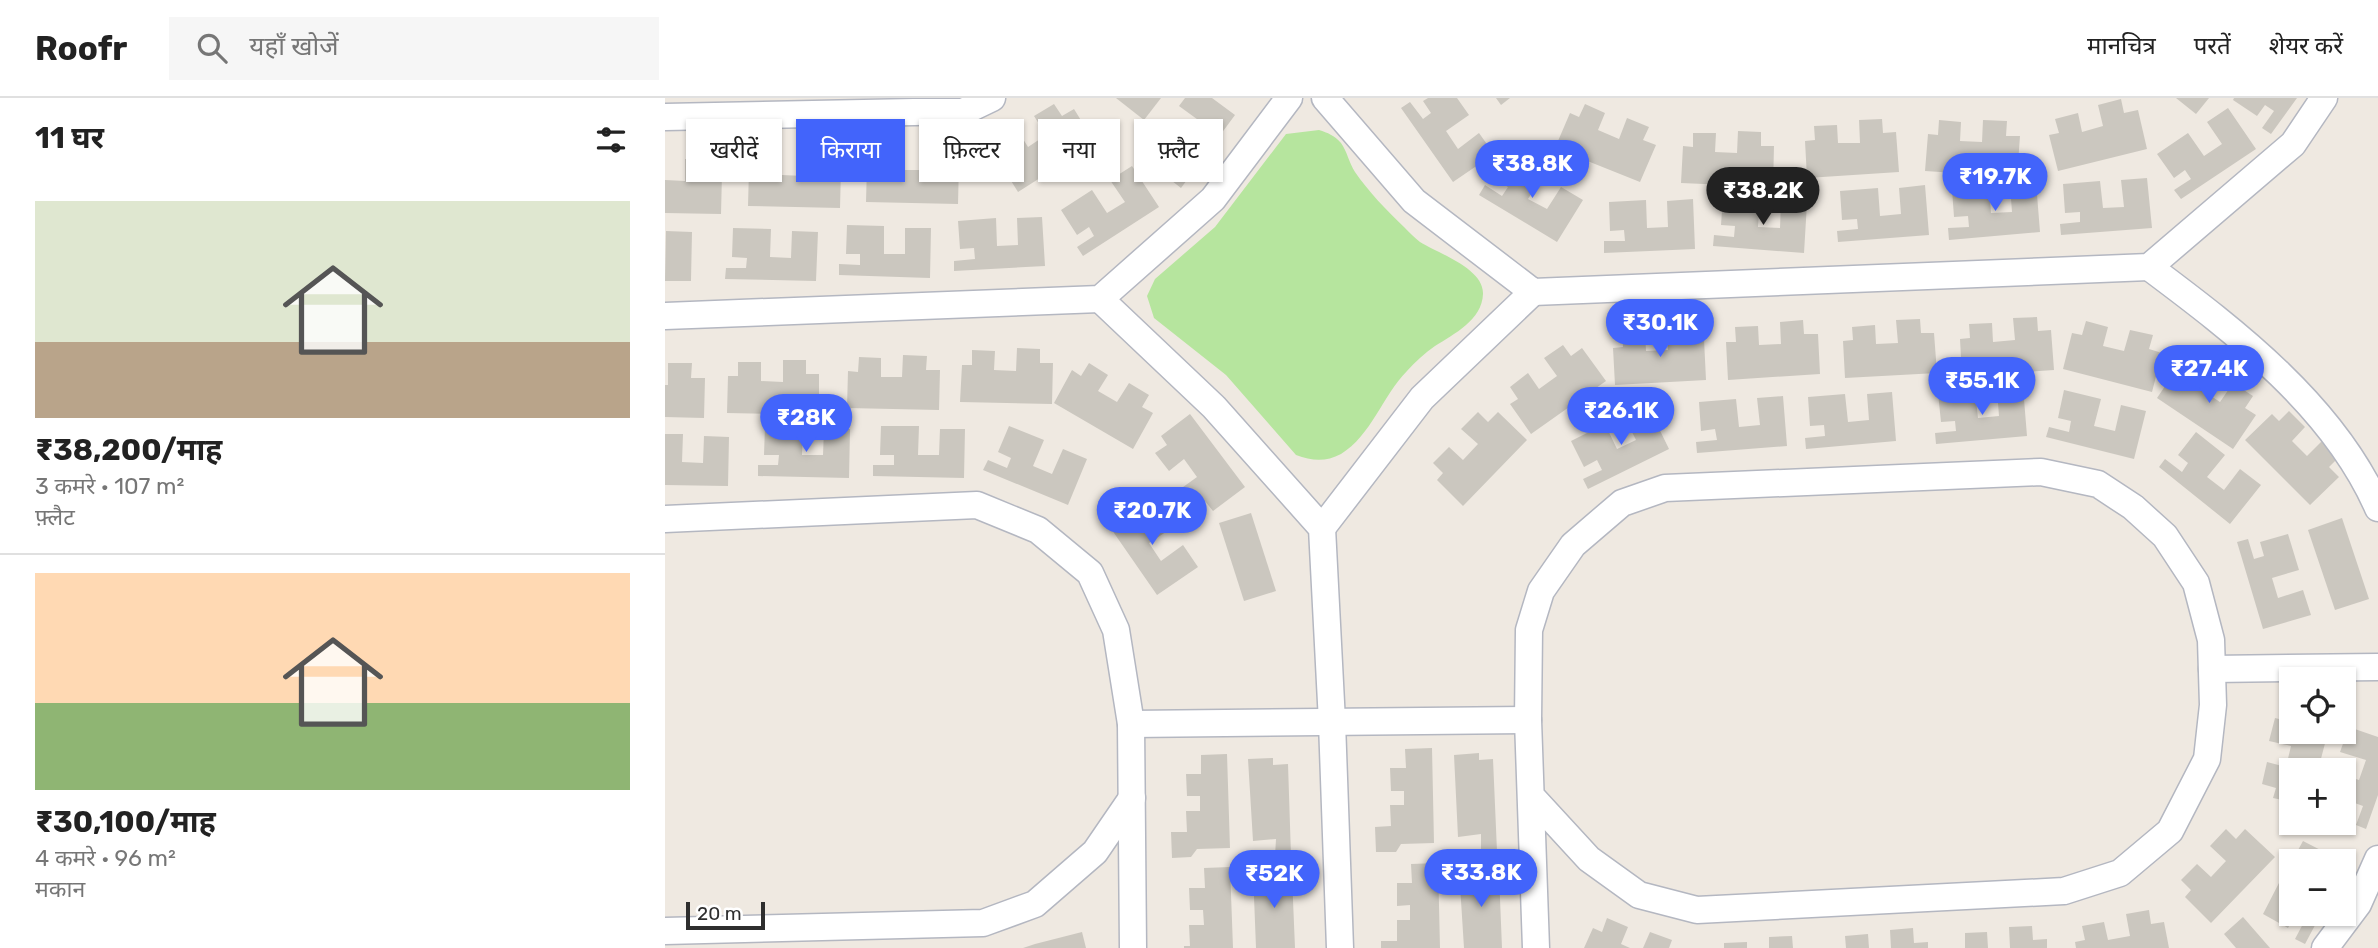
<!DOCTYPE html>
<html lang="hi">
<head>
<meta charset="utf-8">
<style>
  :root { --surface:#fff; --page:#f6f6f6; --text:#222; --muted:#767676; --line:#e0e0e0; --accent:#4264fb }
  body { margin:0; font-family:Rubik,"Noto Sans Devanagari",sans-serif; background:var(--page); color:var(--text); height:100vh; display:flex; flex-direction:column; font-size:26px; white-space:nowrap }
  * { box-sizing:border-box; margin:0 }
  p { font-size:23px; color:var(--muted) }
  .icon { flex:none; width:38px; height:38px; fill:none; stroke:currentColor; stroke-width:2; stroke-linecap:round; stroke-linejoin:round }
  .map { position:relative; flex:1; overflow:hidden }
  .side { display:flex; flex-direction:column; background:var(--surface); width:665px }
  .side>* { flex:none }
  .top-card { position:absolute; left:21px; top:21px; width:665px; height:63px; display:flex; gap:14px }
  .controls { position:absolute; left:1614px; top:569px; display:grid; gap:14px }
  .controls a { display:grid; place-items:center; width:77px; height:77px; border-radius:0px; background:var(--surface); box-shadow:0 2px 5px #0004; font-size:35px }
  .scale { position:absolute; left:21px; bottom:18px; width:79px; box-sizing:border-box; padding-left:7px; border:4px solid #2e2e2e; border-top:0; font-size:19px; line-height:24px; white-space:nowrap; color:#2e2e2e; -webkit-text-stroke:5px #fff; paint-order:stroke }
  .price { position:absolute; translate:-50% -60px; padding:0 16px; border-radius:24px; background:var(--accent); color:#fff; font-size:23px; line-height:46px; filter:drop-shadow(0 2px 4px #0008) }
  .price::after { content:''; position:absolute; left:50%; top:42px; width:21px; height:16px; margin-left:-10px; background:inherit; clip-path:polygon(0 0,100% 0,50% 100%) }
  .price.active { background:#222; color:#fff }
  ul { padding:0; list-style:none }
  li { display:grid; align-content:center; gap:14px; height:371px; padding:0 35px }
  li+li { border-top:2px solid var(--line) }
  li span { display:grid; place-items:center; height:217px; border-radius:0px; color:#555 }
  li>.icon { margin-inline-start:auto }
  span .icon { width:126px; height:126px; fill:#fffc; stroke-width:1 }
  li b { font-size:30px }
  h2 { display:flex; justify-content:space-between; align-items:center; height:84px; padding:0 35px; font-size:30px }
  .chip { padding:0 24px; border-radius:0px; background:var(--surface); box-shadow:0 2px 5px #0004; font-size:24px; line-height:63px }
  .chip.active { background:var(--accent); color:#fff }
  header { display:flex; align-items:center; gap:42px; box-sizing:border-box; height:98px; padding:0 35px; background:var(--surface); border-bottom:2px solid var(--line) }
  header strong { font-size:33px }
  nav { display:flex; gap:38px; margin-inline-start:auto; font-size:24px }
  .search { width:490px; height:63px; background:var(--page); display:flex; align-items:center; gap:18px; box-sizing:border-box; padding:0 24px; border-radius:0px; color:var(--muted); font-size:26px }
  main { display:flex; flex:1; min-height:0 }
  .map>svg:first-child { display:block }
  .green { fill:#b6e59e }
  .building { fill:#cbc7bf }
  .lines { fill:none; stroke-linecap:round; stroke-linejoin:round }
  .minor-casing { stroke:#b4b7c1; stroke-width:29 }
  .minor { stroke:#fff; stroke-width:26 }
</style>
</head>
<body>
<header>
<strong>Roofr</strong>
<div class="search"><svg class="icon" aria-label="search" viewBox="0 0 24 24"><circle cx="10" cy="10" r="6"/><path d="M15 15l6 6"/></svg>यहाँ खोजें</div>
<nav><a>मानचित्र</a><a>परतें</a><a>शेयर करें</a></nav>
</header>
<main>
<section class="side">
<h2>11 घर<svg class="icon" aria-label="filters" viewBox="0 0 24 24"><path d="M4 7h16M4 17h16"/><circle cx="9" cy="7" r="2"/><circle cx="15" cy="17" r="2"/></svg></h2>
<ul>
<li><span style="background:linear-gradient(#dfe7d0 65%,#b9a48a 0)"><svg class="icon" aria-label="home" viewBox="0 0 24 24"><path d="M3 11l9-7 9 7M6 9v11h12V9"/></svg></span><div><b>₹38,200/माह</b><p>3 कमरे · 107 m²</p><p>फ़्लैट</p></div></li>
<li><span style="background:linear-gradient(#ffd9b3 60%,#8fb573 0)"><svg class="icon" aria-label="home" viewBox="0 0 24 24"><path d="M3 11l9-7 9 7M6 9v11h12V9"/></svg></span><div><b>₹30,100/माह</b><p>4 कमरे · 96 m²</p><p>मकान</p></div></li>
</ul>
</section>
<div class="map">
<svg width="1713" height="850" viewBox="0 0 1713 850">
  <rect width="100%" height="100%" fill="#efe9e1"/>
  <path class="green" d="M654,32C663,35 669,37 676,45C682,53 684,65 690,74C703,93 722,113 739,129C744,134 750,140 755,144C772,155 819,170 818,196C817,222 789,236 770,248C760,255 750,264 742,273C718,297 706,338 676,356C661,364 647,363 631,357L561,277L489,220L482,198L490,181L550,129L621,36Z"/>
  <g class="building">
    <path d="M451,0H496L479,22Z"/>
    <path d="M520,0H547L570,17L516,90L507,83L519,66L510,60L502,71L479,54L501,24L523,41L536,24L514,8Z"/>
    <path d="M763,0H792L804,17L781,33L793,51L814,35L829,56L788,84L736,10L745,4L758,21L766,15L758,3Z"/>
    <path d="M831,0H845L836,7Z"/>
    <path d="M1511,0H1544L1531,16Z"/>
    <path d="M1569,0H1632L1606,36L1597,30L1609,13L1600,7L1592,18L1568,2Z"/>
    <path d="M1456,1L1459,15L1473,12L1482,51L1393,73L1384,37L1394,35L1390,21L1413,15L1417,34L1438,28L1433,7Z"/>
    <path d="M389,6L397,18L409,11L430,45L353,94L333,62L341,57L334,45L353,33L363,49L381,37L369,18Z"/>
    <path d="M920,6L940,15L933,32L954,41L962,20L984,29L978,42L991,47L975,84L890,50L905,15L914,19Z"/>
    <path d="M1563,10L1591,51L1516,101L1509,92L1526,81L1520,72L1509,80L1492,56L1523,35L1539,58L1557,46L1542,24Z"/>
    <path d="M1217,21L1218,35L1231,34L1234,74L1142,80L1140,43L1150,42L1149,28L1172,27L1173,45H1195L1194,22Z"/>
    <path d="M1274,22L1296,24L1295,43L1317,44L1318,22L1342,23L1341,38H1355L1352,79L1260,73L1263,36L1273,37Z"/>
    <path d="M1073,33L1096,34V48H1109L1108,89L1016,85L1018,48L1028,49V35H1051L1050,54L1072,55Z"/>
    <path d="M257,50L280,51V65H294L293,106L201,104L202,67H212L213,52L235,53V72H257Z"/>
    <path d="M139,55H162V70H176L175,110L83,108L84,71H94L95,58H117V77L139,78Z"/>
    <path d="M846,57L878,77L863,101L882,111L896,89L918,102L892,144L814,97L820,87L837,98L843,89L831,82Z"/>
    <path d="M20,61H44L43,75L57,76L56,116L0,115V82L20,83Z"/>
    <path d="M467,68L494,109L418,158L412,149L429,138L424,129L412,137L396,112L427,92L442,115L460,104L445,82Z"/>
    <path d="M1482,80L1487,130L1396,137L1395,126L1415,124V114L1400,115L1398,86L1435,83L1438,110L1459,109L1456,82Z"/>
    <path d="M1371,84L1375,134L1284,142L1283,130L1304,129L1303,118L1289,119L1287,91L1324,87L1326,115L1347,114L1345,87Z"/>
    <path d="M1260,87L1264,137L1173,144L1172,133L1193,131L1192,121L1177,122L1175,93L1213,90L1215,118L1236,116L1234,90Z"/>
    <path d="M1058,98L1095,101L1093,129L1115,130L1116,104L1142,105L1139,155L1048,148L1049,137L1069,139L1070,128L1056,127Z"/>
    <path d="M1028,101L1030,151L939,155V143H960L959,132L945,133L944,104L981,102L982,130L1003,129L1002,103Z"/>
    <path d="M377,119L380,168L289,173V163L310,161L309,150L295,151L293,123L331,120L332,148L353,147L352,120Z"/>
    <path d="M182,127L219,128V156H240V130H266L265,180L174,177V166L195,167V156H181Z"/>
    <path d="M68,130L106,131L105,159L126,160L127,133L153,134L151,183L60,181L61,170H81L82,160L67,159Z"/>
    <path d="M1,133L27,134L26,183H0Z"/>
    <path d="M1372,219L1373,233L1386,232L1389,272L1297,278L1295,241L1305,240L1304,226L1327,225L1328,244L1350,242L1348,220Z"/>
    <path d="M1255,221L1256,235H1269L1272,275L1180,280L1178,243L1188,242L1187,229L1210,227L1211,246L1233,245L1231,222Z"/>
    <path d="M1138,222L1139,236H1153L1155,276L1063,282L1061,244H1071L1070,229L1093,228L1094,247L1116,246L1115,224Z"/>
    <path d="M1421,223L1443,229L1438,248L1459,253L1465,232L1488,237L1484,251L1497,255L1487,294L1398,271L1407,235L1417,237Z"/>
    <path d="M1025,228L1026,242L1039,241L1041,282L950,287L948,250L958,249L957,235L980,234L981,253L1003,252L1001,229Z"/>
    <path d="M898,247L906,258L917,250L941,283L866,336L845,306L853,301L845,289L863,275L874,291L892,278L879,260Z"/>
    <path d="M352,250L375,251V265H388L387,306L295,304L297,267H307V252L330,253L329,272L351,273Z"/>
    <path d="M238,257L262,258L261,272H275L274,312L182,310L183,273L193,274L194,259L216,260V279H237Z"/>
    <path d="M118,262H141V276H154V317L62,315L63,278H73V264H96V283L118,284Z"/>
    <path d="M1529,263L1548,275L1537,292L1555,304L1568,285L1588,298L1580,310L1591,317L1568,351L1492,300L1513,269L1521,275Z"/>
    <path d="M3,265H27L26,280H40L39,320L0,319V287H3Z"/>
    <path d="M424,265L443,277L433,293L452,304L464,285L484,297L477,309L488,315L468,351L389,305L407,272L416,278Z"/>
    <path d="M1358,289L1362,338L1271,346L1270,335L1291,333L1290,323L1276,324L1273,295L1310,292L1313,320L1334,318L1332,292Z"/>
    <path d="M1399,292L1436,301L1429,328L1450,333L1456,307L1481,313L1469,361L1381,339L1384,329L1404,334L1406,323L1393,320Z"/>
    <path d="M1227,294L1231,343L1141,351L1140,340L1160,338L1159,327L1145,328L1143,299L1180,296L1183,324L1204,322L1202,296Z"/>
    <path d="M1118,298L1122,348L1032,355L1031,344L1052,342L1050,331L1036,333L1034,304L1071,301L1074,329L1095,327L1092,300Z"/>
    <path d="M982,306L1004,351L923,391L918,381L937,372L932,362L919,369L906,343L940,326L952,351L971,342L959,318Z"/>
    <path d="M1624,313L1640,329L1627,343L1642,358L1658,342L1674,359L1664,369L1674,379L1645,407L1580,342L1607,316L1614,323Z"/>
    <path d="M813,314L823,324L833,314L862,342L798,408L772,382L778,375L768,365L784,349L798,362L813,346L796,331Z"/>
    <path d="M525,316L580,389L548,413L540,403L528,411L514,392L532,379L519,361L504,373L490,355L502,347L496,338Z"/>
    <path d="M100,328H138L137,357H158L159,331H185L184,380L93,378V367H113L114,357H99Z"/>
    <path d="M216,328H254L253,357H274L275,331H300L299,380L208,378V367H229V357H215Z"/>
    <path d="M344,328L379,342L368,368L387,376L398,351L422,361L403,407L318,372L323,362L342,370L346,360L333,354Z"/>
    <path d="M1531,334L1560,357L1542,379L1559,392L1575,371L1596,387L1565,426L1494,369L1500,361L1517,374L1523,365L1513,357Z"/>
    <path d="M0,336H18L17,364L38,365L39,338L64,339L63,388L0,387Z"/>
    <path d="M486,399L507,430L484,445L496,463L518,447L533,469L492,497L440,422L450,416L461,433L470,427L462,415Z"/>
    <path d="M586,415L611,493L579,503L554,425Z"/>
    <path d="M1677,420L1704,501L1670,512L1643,432Z"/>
    <path d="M1623,436L1634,472L1607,480L1613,500L1638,492L1646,517L1598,531L1572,444L1583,441L1589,461L1599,458L1595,444Z"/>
    <path d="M1610,620L1626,624V634H1663L1653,672H1626V704L1608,700L1611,690L1597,686L1602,664L1621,669L1626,648L1604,643Z"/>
    <path d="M1684,629L1713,639V697L1701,731L1691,727L1698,708L1687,704L1683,717L1678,716V677L1694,682L1701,662L1675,654Z"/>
    <path d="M767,650L769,745L736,746L731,754H711L710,729L726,728L725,707H739V693H726L725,670H741L740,651Z"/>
    <path d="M814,655V662L828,661L832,753H816V736L793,739L789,657Z"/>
    <path d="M562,656L565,750L532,751L526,759L507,760L506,734H522L521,713H535V698H522L521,676H536V657Z"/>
    <path d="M608,660V667L623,666L626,758H610L611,741L588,743L583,661Z"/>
    <path d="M1561,731L1571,741L1580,731L1610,759L1546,825L1520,799L1526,792L1516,782L1532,766L1546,779L1561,763L1545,748Z"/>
    <path d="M1638,743L1677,763H1627Z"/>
    <path d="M773,765L775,850H716V843H732V822H745V807L732,808V785H747L746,766Z"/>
    <path d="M565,769L568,850H519V848H525L524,827H539L538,812H525L524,790H540L539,770Z"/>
    <path d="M819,769V776H834L837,850H799L794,771Z"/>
    <path d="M613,772V778H627L630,850H591L588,773Z"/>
    <path d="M1615,783L1626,789V816H1656L1640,846L1630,841L1640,822L1630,817L1623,830L1598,816Z"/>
    <path d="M1484,812L1486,826L1499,824L1504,850H1411L1410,844L1420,842L1417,828L1439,824L1443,842L1465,838L1461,816Z"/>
    <path d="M1578,819L1605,850H1571L1559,836Z"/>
    <path d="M942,820L963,829L956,846L965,850H919L928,830L937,834Z"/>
    <path d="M1367,828L1368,842L1382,841V850H1345L1344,829Z"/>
    <path d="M1248,830L1249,845L1263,844V850H1226L1225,832Z"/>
    <path d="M417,834L421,850H358L370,846Z"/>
    <path d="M985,834L1007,842L1004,850H978Z"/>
    <path d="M1322,834L1323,850H1300V835Z"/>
    <path d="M1203,836L1204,850H1181L1180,838Z"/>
    <path d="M1127,838L1128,850H1104V839Z"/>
    <path d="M1082,844V850H1059V845Z"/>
  </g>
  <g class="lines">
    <g class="minor-casing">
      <g id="minor">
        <path d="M660,0L749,103L868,194L1484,169L1628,46L1659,0"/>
        <path d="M0,19L300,13L327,0"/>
        <path d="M1484,169C1571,234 1669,309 1713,410"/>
        <path d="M435,201L549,309L657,430L667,624L675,850"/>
        <path d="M0,218L435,201L548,101L624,0"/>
        <path d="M0,421L312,407L373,432L425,475L451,532L466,626L468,850"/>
        <path d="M657,430L757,300L868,194"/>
        <path d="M1547,571L1713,569"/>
        <path d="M466,626L863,622"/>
        <path d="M866,698L924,761L974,797L1032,812L1399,793L1455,775L1505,733L1542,661L1548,607L1546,542L1531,485L1500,438L1468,409L1433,386L1376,374L1000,390L957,405L908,447L876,493L864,532L863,622L871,850"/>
        <path d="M0,833L318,825L370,806L430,754L467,700"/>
        <path d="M1660,850L1693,806L1713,761"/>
      </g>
    </g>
    <use href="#minor" class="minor"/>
  </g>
</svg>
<div class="controls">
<a><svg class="icon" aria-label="locate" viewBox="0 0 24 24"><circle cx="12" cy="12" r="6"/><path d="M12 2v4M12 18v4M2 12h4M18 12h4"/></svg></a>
<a>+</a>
<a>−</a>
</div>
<div class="scale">20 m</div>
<b class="price" style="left:867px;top:102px">₹38.8K</b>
<b class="price" style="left:1330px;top:115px">₹19.7K</b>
<b class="price active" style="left:1098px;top:129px">₹38.2K</b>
<b class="price" style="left:995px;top:261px">₹30.1K</b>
<b class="price" style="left:1544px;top:307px">₹27.4K</b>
<b class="price" style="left:1317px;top:319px">₹55.1K</b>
<b class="price" style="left:956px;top:349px">₹26.1K</b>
<b class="price" style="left:141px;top:356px">₹28K</b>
<b class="price" style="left:487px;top:449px">₹20.7K</b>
<b class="price" style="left:816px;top:811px">₹33.8K</b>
<b class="price" style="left:609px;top:812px">₹52K</b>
<div class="top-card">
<a class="chip">खरीदें</a>
<a class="chip active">किराया</a>
<a class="chip">फ़िल्टर</a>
<a class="chip">नया</a>
<a class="chip">फ़्लैट</a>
</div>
</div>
</main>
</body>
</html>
